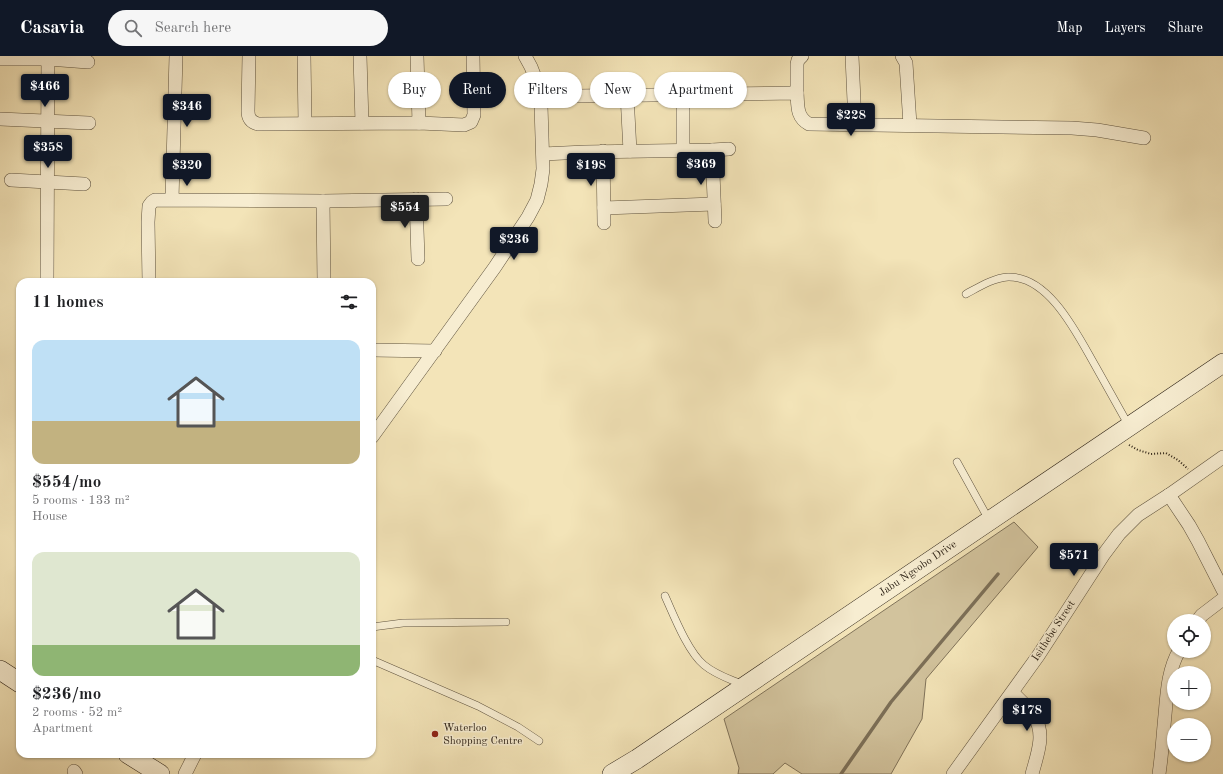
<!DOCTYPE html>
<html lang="en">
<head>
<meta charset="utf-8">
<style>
  :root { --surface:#fff; --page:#f6f6f6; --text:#202124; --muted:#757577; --accent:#111827 }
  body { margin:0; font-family:"Old Standard TT",serif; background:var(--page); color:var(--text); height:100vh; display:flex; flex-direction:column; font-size:15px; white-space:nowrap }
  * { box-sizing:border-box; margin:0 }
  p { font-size:13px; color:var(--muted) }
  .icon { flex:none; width:22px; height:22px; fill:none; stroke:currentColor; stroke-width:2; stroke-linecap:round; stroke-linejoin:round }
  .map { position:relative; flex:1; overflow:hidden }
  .details { position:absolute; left:16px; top:222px; width:360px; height:480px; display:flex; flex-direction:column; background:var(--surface); border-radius:12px; box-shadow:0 1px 3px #0004 }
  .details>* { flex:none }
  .guide { position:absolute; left:388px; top:16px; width:380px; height:36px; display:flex; gap:8px }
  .tools { position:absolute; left:1167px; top:558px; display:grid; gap:8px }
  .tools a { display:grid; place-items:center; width:44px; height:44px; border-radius:50%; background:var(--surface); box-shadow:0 1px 3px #0004; font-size:20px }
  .price { position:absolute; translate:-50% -34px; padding:0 9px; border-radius:4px; background:var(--accent); color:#fff; font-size:13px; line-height:26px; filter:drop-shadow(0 1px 2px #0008) }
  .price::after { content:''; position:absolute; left:50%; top:24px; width:12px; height:9px; margin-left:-6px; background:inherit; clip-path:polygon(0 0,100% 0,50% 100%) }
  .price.selected { background:#222; color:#fff }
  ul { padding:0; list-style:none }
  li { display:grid; align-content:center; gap:8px; height:212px; padding:0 16px }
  li span { display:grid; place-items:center; height:124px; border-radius:12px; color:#555 }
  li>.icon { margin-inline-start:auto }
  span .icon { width:72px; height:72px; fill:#fffc; stroke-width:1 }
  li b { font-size:17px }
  h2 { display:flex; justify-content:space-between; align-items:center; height:48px; padding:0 16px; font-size:17px }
  .tag { padding:0 14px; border-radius:18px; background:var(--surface); box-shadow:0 1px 3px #0004; font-size:14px; line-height:36px }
  .tag.selected { background:var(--accent); color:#fff }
  header { display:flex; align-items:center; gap:24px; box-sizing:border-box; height:56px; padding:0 20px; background:var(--accent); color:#fff }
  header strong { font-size:19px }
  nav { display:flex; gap:22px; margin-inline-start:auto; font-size:14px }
  .search { width:280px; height:36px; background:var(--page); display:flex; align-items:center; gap:10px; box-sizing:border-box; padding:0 14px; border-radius:22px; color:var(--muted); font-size:15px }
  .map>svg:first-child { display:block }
  .green { fill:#d2c39d; stroke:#80735a }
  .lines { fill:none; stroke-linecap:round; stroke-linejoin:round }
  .stream { stroke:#7c6f57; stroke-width:3.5 }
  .lane-casing { stroke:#5f533f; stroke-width:8 }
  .street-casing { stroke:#5f533f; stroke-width:14 }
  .secondary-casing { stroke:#2e2317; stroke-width:20 }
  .path { stroke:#2e2317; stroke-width:2; stroke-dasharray:1 2; stroke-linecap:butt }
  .lane { stroke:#f7edd1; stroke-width:7 }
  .street { stroke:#f7edd1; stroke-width:13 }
  .secondary { stroke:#f7edd1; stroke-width:19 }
  .poi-dot { fill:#8f2418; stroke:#f7edd1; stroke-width:1.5 }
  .labels { text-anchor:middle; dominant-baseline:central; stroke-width:3; stroke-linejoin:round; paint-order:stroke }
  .street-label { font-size:11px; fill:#2e2317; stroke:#f7edd1 }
  .poi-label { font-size:11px; fill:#2e2317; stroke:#f7edd1; text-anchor:start }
</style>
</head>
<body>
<header>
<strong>Casavia</strong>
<div class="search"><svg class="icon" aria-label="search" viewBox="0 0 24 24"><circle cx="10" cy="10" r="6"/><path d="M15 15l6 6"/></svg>Search here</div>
<nav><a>Map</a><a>Layers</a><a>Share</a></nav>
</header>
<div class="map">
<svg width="1223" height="718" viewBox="0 0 1223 718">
  <rect width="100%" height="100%" fill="#f3e4b8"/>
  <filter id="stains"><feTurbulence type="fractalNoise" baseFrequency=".005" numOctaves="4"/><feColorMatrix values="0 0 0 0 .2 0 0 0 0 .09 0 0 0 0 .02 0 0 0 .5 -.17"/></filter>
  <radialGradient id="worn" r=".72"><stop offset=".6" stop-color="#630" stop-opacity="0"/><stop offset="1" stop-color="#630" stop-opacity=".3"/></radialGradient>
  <path class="green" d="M1014,466L1038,491L926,623L922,663L891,718H802L785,707L773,718H738L739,712L724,663Z"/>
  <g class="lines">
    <path class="stream" d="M841,718L891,646L998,518"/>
    <g class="lane-casing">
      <g id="lane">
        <path d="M966,238C979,231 993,222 1008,221C1050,220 1078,280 1096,311C1107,331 1118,350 1129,370"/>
        <path d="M957,406L989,464"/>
        <path d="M665,540C674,560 688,596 704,609C716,619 730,623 743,629"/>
        <path d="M372,571L403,567L506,566"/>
        <path d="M372,604L478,650L518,671L539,685"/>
      </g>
    </g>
    <g class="street-casing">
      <g id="street">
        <path d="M249,0L248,55C248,62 251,66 258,68L419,67L464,69L471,66L474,59L473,0"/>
        <path d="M304,0L305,67"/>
        <path d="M360,0L362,67"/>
        <path d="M417,0L419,67"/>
        <path d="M852,0L855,68"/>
        <path d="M902,0L906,7L910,69"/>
        <path d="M0,3H48L88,6"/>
        <path d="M797,37V8L798,4L802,0"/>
        <path d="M627,39L630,95"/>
        <path d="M577,40L797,37C798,49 796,61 809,68L1072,72L1097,74L1144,82"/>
        <path d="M0,63L89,67"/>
        <path d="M712,94L715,165"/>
        <path d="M603,95L604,167"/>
        <path d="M683,95V39"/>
        <path d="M543,98L585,96L712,94L729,93"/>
        <path d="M11,124L84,128"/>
        <path d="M172,143L176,0"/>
        <path d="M416,143L418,203"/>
        <path d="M323,145L324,226"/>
        <path d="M604,152L714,148"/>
        <path d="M47,226L48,0"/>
        <path d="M149,226L148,166L149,150L152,146L155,144L323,145L446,143"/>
        <path d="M372,294L435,295"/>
        <path d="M372,381L495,211L528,161L537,144L541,128L543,113L541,50L538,29L531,11L525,0"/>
        <path d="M1169,439L1189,469L1198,485L1223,534"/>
        <path d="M1197,565L1202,559L1223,543"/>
        <path d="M1013,637C1020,644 1028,651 1034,660C1046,678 1037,699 1032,718"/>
        <path d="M74,715L76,718"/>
        <path d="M185,718L195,698"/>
        <path d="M953,718L1038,600L1104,498L1119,478L1138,459L1169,439L1223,401"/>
        <path d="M1159,718C1162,698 1163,679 1165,659C1167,637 1168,614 1179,595"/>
      </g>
    </g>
    <g class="secondary-casing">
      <g id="secondary">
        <path d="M0,614L20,627"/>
        <path d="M128,698L160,718"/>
        <path d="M612,718L637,703L1223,307"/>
      </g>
    </g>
    <path class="path" d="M1129,389L1138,394L1151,398L1166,397L1178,404L1188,413"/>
    <use href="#lane" class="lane"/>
    <use href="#street" class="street"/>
    <use href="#secondary" class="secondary"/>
  </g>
  <circle class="poi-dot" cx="435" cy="678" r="4"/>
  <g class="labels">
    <g class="street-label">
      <text transform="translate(918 513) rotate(-34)">Jabu Ngcobo Drive</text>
      <text transform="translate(1054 575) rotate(-57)">Isithebe Street</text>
    </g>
    <g class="poi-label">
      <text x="443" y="672">Waterloo<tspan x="443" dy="13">Shopping Centre</tspan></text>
    </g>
  </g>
  <rect width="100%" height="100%" filter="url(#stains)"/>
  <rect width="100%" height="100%" fill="url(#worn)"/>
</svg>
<div class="tools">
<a><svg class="icon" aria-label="locate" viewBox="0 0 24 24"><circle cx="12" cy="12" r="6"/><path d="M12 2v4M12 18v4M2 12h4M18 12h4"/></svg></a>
<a>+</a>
<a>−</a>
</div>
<b class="price" style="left:45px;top:52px">$466</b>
<b class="price" style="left:187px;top:72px">$346</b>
<b class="price" style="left:851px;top:81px">$228</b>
<b class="price" style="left:48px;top:113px">$358</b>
<b class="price" style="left:701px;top:130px">$369</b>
<b class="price" style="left:187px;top:131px">$320</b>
<b class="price" style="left:591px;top:131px">$198</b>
<b class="price selected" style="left:405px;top:173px">$554</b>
<b class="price" style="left:514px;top:205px">$236</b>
<b class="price" style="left:1074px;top:521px">$571</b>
<b class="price" style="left:1027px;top:676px">$178</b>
<div class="guide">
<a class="tag">Buy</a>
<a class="tag selected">Rent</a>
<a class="tag">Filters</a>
<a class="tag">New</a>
<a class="tag">Apartment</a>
</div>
<section class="details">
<h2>11 homes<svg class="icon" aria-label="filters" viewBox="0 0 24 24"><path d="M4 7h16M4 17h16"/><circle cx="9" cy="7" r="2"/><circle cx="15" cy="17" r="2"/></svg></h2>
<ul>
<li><span style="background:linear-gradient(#bfe0f5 65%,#c2b280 0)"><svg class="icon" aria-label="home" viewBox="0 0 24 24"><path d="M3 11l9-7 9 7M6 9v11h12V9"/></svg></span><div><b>$554/mo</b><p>5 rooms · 133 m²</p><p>House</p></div></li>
<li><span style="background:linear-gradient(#dfe7d0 75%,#8fb573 0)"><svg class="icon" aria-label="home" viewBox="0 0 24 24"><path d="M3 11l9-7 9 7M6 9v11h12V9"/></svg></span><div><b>$236/mo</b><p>2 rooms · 52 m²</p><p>Apartment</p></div></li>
</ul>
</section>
</div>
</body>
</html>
